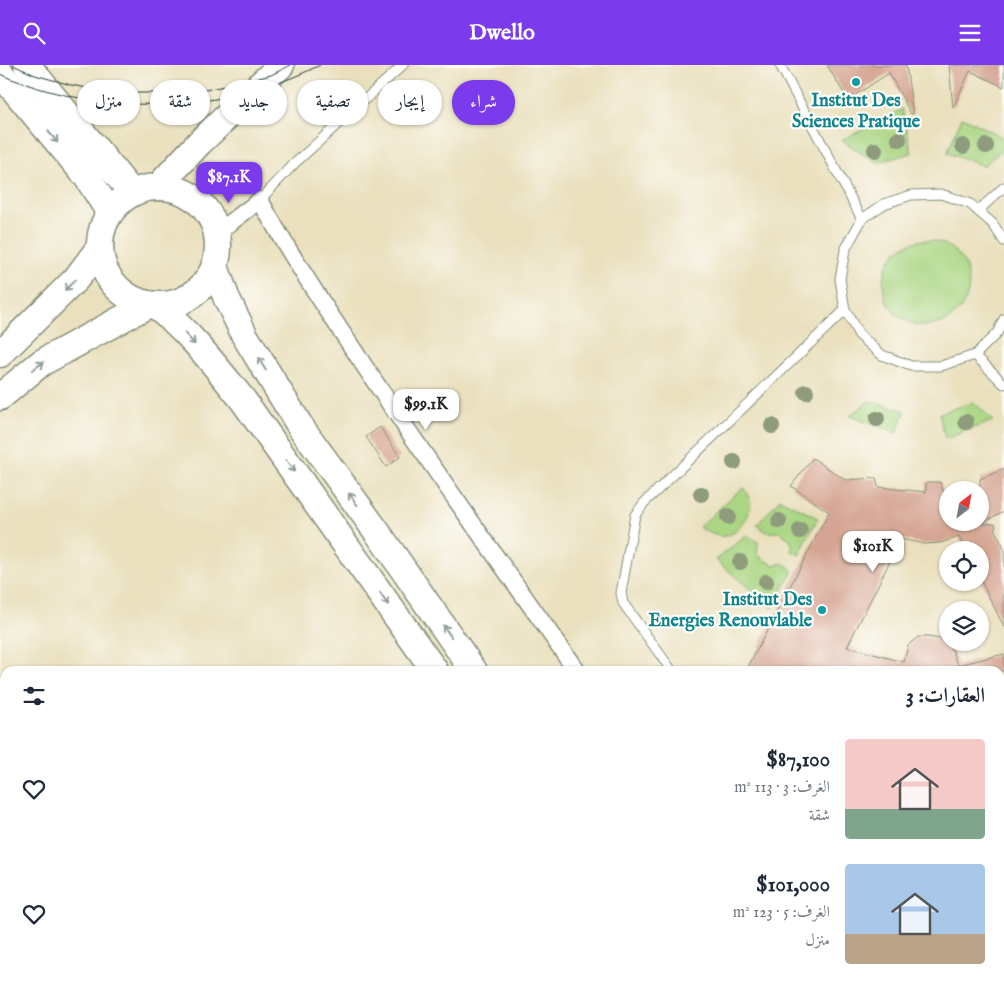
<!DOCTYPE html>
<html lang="ar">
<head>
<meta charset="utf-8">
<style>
  :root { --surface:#fff; --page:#f2f2f3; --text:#1f2937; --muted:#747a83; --accent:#7c3aed }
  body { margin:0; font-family:"IM FELL English",Amiri,serif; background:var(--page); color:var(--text); direction:rtl; height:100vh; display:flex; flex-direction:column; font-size:19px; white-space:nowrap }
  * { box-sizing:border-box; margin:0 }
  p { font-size:16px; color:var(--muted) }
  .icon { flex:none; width:28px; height:28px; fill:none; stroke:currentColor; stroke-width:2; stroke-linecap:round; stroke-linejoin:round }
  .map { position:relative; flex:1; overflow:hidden; direction:ltr }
  .side { position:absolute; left:0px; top:601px; width:1005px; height:321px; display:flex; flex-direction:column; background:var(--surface); border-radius:15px 15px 0 0; box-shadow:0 1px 4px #0004; direction:rtl }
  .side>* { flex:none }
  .guide { position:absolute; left:15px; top:15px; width:500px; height:45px; direction:rtl; display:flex; gap:10px }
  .needle { width:32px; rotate:31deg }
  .controls { position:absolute; left:939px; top:416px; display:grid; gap:10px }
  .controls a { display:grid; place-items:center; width:50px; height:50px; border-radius:50%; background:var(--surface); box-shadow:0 1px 4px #0004; font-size:25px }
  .price { position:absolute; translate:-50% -42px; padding:0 11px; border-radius:10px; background:#fff; color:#222; font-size:16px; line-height:32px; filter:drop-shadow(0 1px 2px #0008) }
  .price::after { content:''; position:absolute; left:50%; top:30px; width:15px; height:11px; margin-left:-8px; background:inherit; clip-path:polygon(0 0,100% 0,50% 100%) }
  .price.selected { background:var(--accent); color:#fff }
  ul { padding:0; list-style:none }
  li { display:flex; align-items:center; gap:15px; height:125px; padding:0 20px }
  li span { display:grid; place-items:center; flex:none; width:140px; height:100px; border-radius:5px; color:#555 }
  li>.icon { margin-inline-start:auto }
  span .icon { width:60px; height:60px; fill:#fffc; stroke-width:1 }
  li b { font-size:21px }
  h2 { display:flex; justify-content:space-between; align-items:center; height:60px; padding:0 20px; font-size:21px }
  .tag { padding:0 18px; border-radius:22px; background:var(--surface); box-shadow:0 1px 4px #0004; font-size:18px; line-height:45px }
  .tag.selected { background:var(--accent); color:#fff }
  header { display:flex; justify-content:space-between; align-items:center; height:65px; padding:0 20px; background:var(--accent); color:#fff; font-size:22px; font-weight:700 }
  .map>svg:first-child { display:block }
  .green { fill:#aad683; stroke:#648a5c }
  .building { fill:#d5a492 }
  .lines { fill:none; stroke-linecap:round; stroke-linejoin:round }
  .lane-casing { stroke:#848e78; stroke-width:11 }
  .street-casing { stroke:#848e78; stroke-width:19 }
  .primary-casing { stroke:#848e78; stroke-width:29 }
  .lane { stroke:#fff; stroke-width:9 }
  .street { stroke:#fff; stroke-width:16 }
  .primary { stroke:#fff; stroke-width:26 }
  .tram { stroke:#1f3d34; stroke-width:1 }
  .tree { fill:#8e9b7d }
  .oneway { stroke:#8f9e9a }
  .culture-dot { fill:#0f9aa8; stroke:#fdfcf7; stroke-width:2 }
  .labels { text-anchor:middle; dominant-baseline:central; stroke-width:4.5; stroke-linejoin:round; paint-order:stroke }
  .culture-label { font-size:18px; font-weight:bold; fill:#0d838f; stroke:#fdfcf7 }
</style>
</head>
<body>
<header><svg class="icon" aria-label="menu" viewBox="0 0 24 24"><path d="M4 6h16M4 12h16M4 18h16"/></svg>Dwello<svg class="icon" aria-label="search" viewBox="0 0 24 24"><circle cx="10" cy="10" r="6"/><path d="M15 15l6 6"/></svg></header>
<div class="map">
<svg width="1004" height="922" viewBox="0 0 1004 922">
  <rect width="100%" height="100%" fill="#fdfcf7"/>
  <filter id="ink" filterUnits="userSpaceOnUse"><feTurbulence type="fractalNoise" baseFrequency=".02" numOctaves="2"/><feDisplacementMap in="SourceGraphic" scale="10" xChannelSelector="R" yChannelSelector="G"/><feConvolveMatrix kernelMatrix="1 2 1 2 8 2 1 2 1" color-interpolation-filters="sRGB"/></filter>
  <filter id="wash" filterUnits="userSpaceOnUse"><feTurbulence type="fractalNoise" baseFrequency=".0096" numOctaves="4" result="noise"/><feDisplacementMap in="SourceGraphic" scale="20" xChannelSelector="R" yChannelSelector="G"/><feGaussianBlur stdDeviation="1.12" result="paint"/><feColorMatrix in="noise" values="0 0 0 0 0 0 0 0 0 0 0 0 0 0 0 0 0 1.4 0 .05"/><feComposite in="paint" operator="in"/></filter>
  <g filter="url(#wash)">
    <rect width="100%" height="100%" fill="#eae0bd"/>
    <g class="green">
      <path d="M902,44L912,88L876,98L842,75Z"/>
      <path d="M962,52L1004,73V83L983,101L947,88Z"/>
      <circle cx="926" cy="218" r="43"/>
      <path d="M869,336L906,346L896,368L849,351Z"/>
      <path d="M974,337L993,356L945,374L939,348Z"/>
      <path d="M743,422C745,426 749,431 750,436C752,450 740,468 725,471C717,473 706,466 699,462Z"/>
      <path d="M780,434L818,453L799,490L792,486V479L787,472L779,467H767L757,460Z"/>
      <path d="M746,471L758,477L757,489L765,495L775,500L784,498L793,506L772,543L716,495Z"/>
    </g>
    <g id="blocks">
      <g class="building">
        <path d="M827,0H906L913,49H911L889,8L848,35Z"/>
        <path d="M949,0H1004V22L970,6L953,43Z"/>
        <path d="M380,362L400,392L386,402L366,372Z"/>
        <path d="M813,393L845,415L876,413L878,422L926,427V417H940L944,428L948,426V458H980V414L1004,404V446L982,458H995L996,462L994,463L1004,483V562L980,514V485H966L959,472L940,478L924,479L901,474L847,582L904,597L908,580L918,572H928L941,574L953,586L958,600L1004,589V606H746L829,447L791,421Z"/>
      </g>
    </g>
  </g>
  <g filter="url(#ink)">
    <use href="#blocks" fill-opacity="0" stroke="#848e78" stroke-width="1"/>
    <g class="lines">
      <g class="lane-casing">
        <g id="lane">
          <path d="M780,0L862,154"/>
          <path d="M260,135L294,99L403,0"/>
          <path d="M978,146L1004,122"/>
          <path d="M1004,176L993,159L970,139L941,129L911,130L884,139L862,154L845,185L840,214L845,245L859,270L882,290L911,301H941L975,290L997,268L1004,254"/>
          <path d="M975,290L1004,319"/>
          <path d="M672,606L623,538L621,528L635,450L644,438L845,245"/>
          <path d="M893,918L896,922"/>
          <path d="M997,922L1004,918"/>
        </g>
      </g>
      <g class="street-casing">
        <g id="street">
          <path d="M217,168L260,135C292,194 330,249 367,305C435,407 506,506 577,606"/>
          <path d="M799,918L802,922"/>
        </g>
      </g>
      <g class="primary-casing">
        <g id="primary">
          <path d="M27,0L132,128"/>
          <path d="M0,8L87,112L110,148"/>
          <path d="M158,122L199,78L281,0"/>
          <circle cx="159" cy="181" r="59"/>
          <path d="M215,201L226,232L245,271L300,361L380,471L474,606"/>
          <path d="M155,240C189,266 216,302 243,335L435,606"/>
          <path d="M0,289L76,214L100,182"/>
          <path d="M0,332L41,298L149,239"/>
          <path d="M655,918L658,922"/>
          <path d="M697,918L700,922"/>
        </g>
      </g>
      <use href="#lane" class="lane"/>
      <use href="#street" class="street"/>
      <use href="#primary" class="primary"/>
      <g class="tram">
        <path d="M13,0L35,10L71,20L114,28H160L205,25L243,17L271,10L291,0"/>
        <path d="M0,9C9,14 19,16 29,20C122,51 232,45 320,0"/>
      </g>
    </g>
    <g class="tree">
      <circle cx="899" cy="74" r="8"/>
      <circle cx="963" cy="81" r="8"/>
      <circle cx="986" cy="81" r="8"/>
      <circle cx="875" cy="85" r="8"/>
      <circle cx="806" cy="327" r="8"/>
      <circle cx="877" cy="354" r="8"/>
      <circle cx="966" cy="357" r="8"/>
      <circle cx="772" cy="361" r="8"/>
      <circle cx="734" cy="397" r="8"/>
      <circle cx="701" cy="429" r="8"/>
      <circle cx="728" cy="452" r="8"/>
      <circle cx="779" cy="456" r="8"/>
      <circle cx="800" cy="466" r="8"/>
      <circle cx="740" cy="497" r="8"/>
      <circle cx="766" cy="517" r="8"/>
    </g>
    <defs><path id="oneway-shaft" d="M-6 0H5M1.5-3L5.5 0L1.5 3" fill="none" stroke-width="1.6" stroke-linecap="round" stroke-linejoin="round" transform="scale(1.25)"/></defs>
    <g class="oneway">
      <use href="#oneway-shaft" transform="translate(53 72) rotate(50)"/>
      <use href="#oneway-shaft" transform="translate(70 220) rotate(135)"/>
      <use href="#oneway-shaft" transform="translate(190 274) rotate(47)"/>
      <use href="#oneway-shaft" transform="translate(262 299) rotate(-121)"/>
      <use href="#oneway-shaft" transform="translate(38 301) rotate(-36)"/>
      <use href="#oneway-shaft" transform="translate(290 401) rotate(54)"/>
      <use href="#oneway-shaft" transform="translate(353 434) rotate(-126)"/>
      <use href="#oneway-shaft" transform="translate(384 534) rotate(55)"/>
      <use href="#oneway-shaft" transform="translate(447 566) rotate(-125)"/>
    </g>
  </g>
  <g class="culture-dot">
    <circle cx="856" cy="17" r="5"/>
    <circle cx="822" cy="545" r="5"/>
  </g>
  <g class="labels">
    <g class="culture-label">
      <text x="856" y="36">Institut Des<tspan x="856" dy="21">Sciences Pratique</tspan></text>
      <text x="812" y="535" text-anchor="end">Institut Des<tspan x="812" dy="21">Energies Renouvlable</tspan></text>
    </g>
  </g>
</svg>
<div class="controls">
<a><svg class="needle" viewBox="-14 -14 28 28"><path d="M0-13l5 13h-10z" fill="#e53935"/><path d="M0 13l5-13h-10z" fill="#747a83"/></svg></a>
<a><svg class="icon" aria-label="locate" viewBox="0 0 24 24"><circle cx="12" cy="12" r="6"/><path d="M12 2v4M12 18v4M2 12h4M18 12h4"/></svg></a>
<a><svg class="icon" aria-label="layers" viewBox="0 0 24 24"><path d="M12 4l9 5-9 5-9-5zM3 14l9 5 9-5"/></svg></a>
</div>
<b class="price selected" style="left:229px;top:139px">$87.1K</b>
<b class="price" style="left:426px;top:366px">$99.1K</b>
<b class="price" style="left:873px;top:508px">$101K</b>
<div class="guide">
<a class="tag selected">شراء</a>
<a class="tag">إيجار</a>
<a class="tag">تصفية</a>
<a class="tag">جديد</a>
<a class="tag">شقة</a>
<a class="tag">منزل</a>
</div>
<section class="side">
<h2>العقارات: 3<svg class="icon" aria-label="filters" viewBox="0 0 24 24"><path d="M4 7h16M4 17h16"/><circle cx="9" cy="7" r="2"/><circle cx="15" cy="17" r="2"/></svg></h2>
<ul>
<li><span style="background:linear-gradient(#f6c9c9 70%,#7fa58c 0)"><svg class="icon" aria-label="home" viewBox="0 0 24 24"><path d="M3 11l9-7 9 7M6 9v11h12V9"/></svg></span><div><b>$87,100</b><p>الغرف: 3 · 113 m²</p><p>شقة</p></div><svg class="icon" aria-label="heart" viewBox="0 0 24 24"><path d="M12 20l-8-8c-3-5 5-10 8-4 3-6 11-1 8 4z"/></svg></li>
<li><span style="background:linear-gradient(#a9c7e8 70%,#b9a48a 0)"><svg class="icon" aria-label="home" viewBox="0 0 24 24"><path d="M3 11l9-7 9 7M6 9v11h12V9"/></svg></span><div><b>$101,000</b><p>الغرف: 5 · 123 m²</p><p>منزل</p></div><svg class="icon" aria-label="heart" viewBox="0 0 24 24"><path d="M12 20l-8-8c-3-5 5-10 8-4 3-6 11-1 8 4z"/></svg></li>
</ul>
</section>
</div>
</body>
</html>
